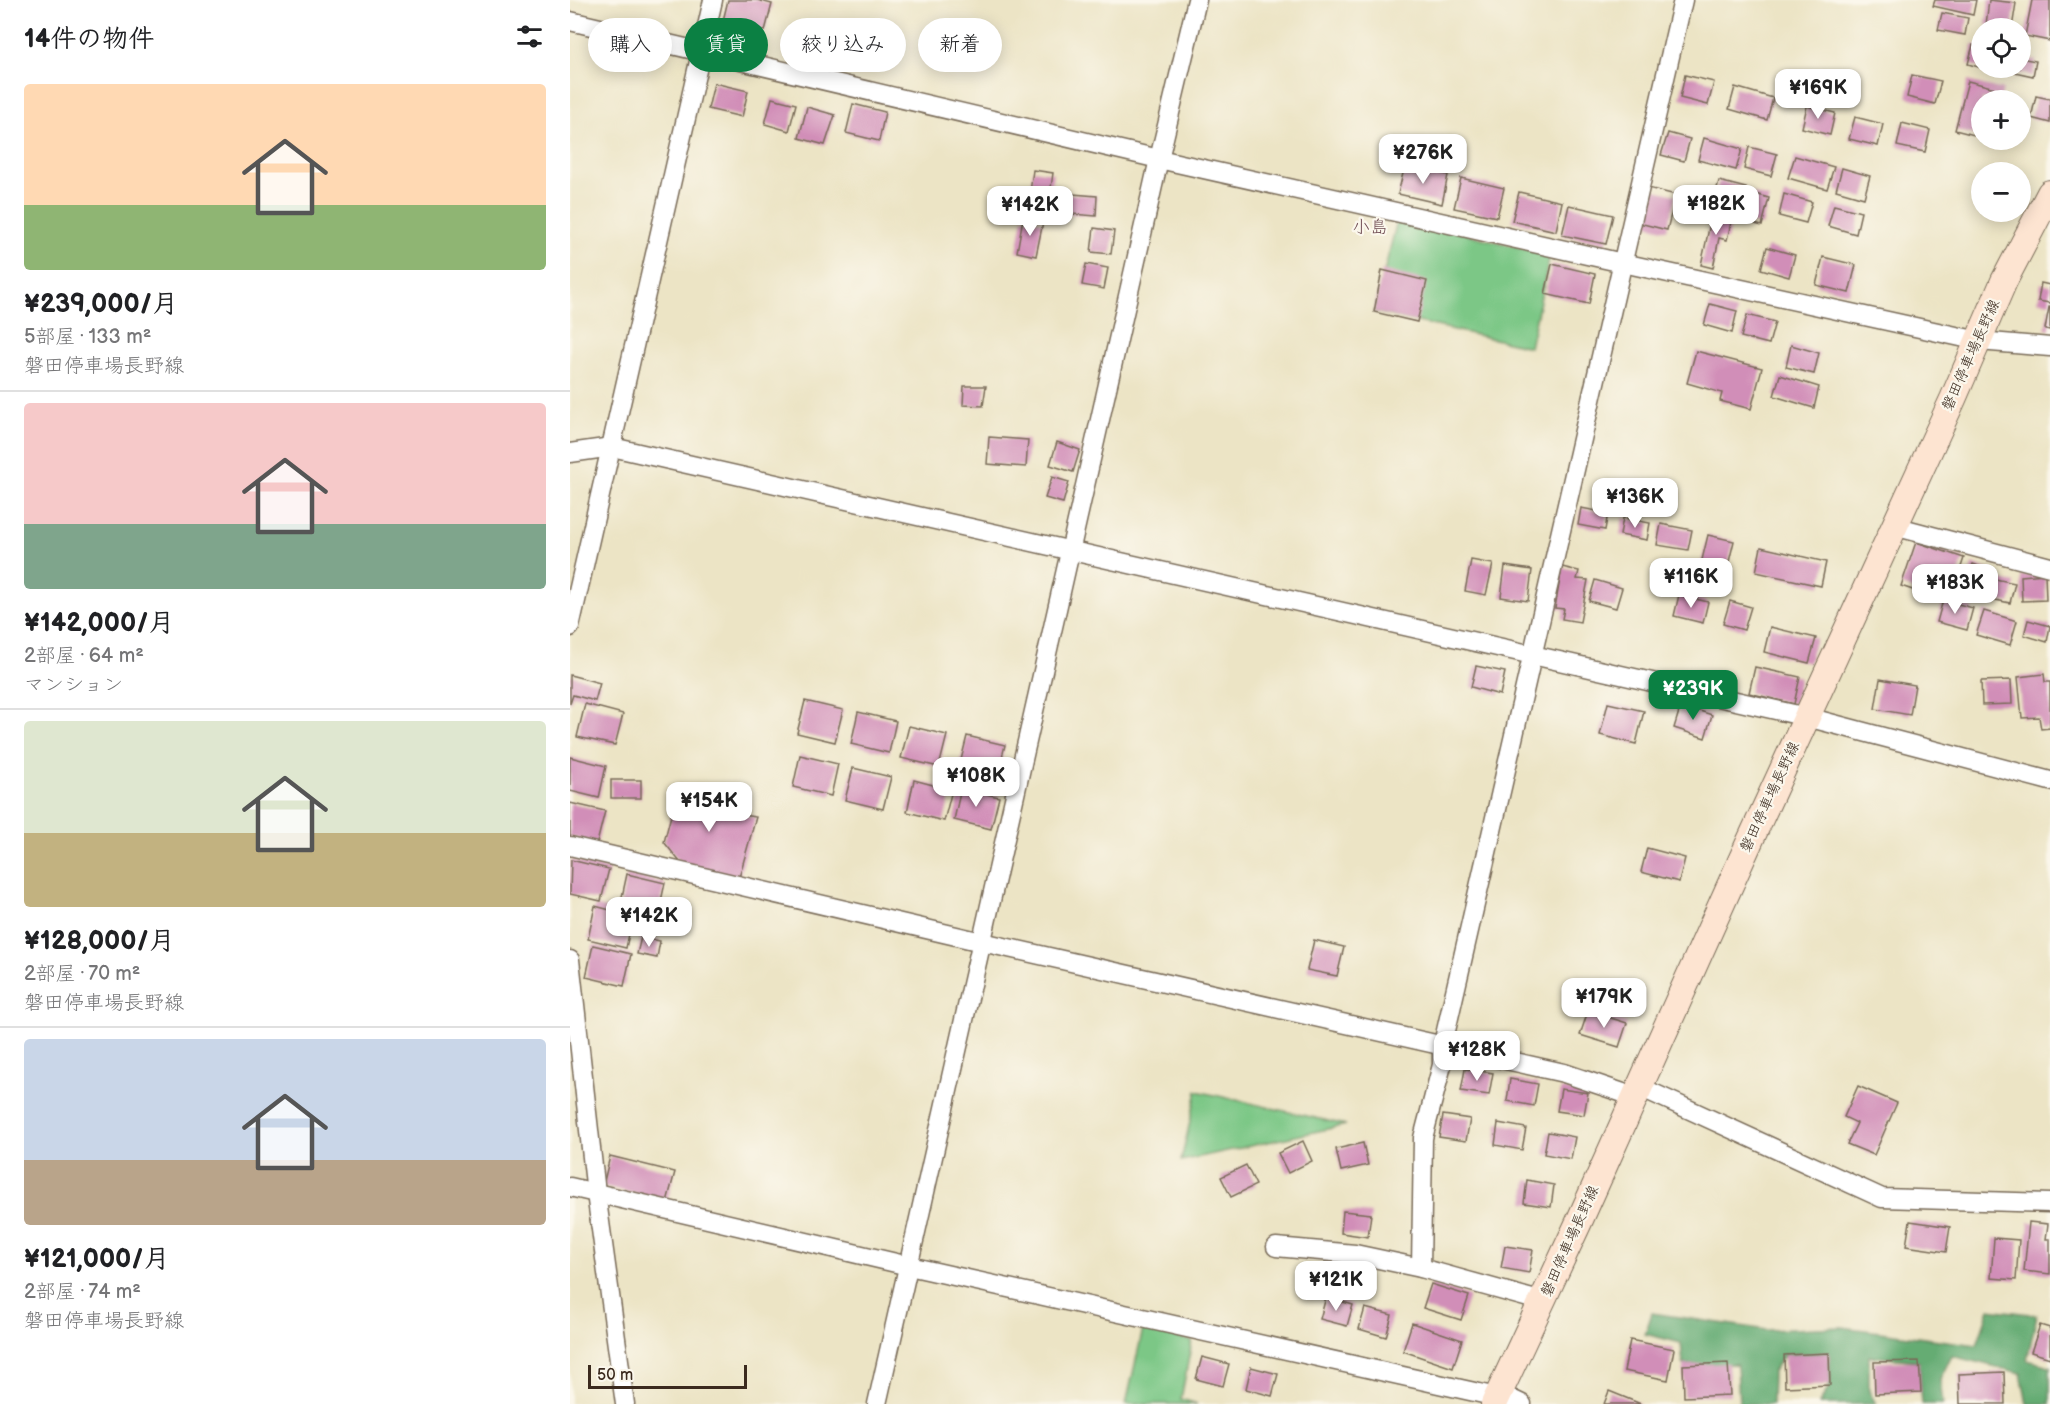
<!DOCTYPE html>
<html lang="ja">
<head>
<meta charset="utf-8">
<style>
  :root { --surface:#fff; --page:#f6f6f6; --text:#202124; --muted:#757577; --line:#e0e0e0; --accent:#0b8043 }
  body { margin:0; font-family:"Balsamiq Sans","Klee One",sans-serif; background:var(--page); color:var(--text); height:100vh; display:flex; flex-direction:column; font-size:22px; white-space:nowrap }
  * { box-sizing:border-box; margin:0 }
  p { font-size:20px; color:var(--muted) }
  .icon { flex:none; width:33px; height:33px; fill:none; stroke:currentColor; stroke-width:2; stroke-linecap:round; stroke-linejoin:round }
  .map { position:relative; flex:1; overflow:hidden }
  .panel { display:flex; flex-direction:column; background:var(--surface); width:570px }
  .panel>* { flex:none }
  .banner { position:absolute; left:18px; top:18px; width:570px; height:54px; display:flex; gap:12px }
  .tools { position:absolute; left:1401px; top:18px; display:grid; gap:12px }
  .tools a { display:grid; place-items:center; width:60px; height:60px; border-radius:50%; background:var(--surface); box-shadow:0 3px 15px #0003; font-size:30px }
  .scale { position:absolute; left:18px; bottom:15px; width:159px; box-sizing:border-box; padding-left:6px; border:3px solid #3b2a1e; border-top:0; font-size:16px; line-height:21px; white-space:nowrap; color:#3b2a1e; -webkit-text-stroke:4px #fbf7ec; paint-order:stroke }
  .price { position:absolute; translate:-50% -51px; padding:0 14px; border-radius:12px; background:#fff; color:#222; font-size:20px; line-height:39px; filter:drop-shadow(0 2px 3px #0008) }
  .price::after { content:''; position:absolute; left:50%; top:36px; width:18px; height:14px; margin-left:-9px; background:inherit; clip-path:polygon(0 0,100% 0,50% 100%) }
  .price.active { background:var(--accent); color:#fff }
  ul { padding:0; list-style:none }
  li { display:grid; align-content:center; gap:12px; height:318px; padding:0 24px }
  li+li { border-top:2px solid var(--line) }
  li span { display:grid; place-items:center; height:186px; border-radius:6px; color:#555 }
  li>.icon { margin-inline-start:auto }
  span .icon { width:108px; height:108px; fill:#fffc; stroke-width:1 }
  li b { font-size:26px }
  h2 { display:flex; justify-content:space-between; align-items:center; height:72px; padding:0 24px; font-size:26px }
  .pill { padding:0 21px; border-radius:27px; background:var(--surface); box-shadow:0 3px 15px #0003; font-size:21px; line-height:54px }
  .pill.active { background:var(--accent); color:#fff }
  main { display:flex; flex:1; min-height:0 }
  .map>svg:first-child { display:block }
  .green { fill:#7cc786; stroke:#5c7852; stroke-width:1.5 }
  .forest { fill:#65ac73; stroke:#506b48; stroke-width:1.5 }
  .building { fill:#d18eb8 }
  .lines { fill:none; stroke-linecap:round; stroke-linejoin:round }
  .minor-casing { stroke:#796b58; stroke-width:21 }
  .secondary-casing { stroke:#796b58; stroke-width:28 }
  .minor { stroke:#fff; stroke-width:18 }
  .secondary { stroke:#fde4d1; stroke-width:26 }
  .labels { text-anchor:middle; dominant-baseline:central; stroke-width:4.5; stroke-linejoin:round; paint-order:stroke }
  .street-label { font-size:15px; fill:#3b2a1e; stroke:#fbf7ec }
  .quarter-label { font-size:18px; fill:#704d54; stroke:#fbf7ec }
</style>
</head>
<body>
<main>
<section class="panel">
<h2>14件の物件<svg class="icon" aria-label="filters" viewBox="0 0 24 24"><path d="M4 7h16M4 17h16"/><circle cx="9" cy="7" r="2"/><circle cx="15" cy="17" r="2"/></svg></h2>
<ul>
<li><span style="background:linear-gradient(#ffd9b3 65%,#8fb573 0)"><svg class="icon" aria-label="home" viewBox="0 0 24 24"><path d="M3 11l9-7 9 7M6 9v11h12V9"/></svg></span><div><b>¥239,000/月</b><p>5部屋 · 133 m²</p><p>磐田停車場長野線</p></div></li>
<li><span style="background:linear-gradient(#f6c9c9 65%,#7fa58c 0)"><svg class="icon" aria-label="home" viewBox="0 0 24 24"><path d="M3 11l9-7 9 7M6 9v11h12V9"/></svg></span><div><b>¥142,000/月</b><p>2部屋 · 64 m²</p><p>マンション</p></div></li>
<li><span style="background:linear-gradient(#dfe7d0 60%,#c2b280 0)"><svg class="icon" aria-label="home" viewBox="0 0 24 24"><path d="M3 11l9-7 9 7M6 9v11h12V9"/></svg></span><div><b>¥128,000/月</b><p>2部屋 · 70 m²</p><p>磐田停車場長野線</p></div></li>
<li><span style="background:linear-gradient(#c9d6e8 65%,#b9a48a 0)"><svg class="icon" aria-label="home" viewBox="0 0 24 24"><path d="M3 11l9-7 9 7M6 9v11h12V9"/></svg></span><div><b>¥121,000/月</b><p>2部屋 · 74 m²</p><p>磐田停車場長野線</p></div></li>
</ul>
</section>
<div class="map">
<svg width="1480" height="1404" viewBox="0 0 1480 1404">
  <rect width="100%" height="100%" fill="#fbf7ec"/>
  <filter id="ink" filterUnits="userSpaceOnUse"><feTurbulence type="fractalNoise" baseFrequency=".0167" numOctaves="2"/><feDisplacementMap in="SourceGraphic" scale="12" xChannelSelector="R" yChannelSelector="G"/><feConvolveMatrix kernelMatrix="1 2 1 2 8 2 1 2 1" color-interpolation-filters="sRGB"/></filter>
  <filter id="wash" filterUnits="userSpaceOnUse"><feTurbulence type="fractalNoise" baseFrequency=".008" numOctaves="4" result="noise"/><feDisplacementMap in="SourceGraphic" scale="24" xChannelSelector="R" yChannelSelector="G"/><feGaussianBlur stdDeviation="1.35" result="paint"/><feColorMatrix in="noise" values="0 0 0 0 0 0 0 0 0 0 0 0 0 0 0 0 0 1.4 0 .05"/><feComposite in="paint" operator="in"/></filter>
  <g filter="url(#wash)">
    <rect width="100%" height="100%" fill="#ece4c5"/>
    <g class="green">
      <path d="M828,217L980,255L960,347L804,312Z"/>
      <path d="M627,1091L776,1125L611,1161Z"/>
      <path d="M573,1329L622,1341L611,1399L627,1404H556Z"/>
    </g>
    <path class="forest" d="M1419,1309L1467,1315L1457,1360L1480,1366V1404H1457L1451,1373L1382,1356L1370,1379L1373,1404H1352L1349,1361L1299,1356V1391L1306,1404H1249L1260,1385L1259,1353L1214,1355L1203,1371L1202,1404H1169L1167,1364L1113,1365L1111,1343L1075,1334L1082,1313L1197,1330L1272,1327L1407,1345Z"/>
    <g id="blocks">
      <g class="building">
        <path d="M158,0H187L202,4L195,31L153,21Z"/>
        <path d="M1365,0H1406L1403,15L1363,6Z"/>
        <path d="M1419,0L1446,3L1442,28L1416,25Z"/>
        <path d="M1462,0H1480V41L1455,36Z"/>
        <path d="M1372,13L1398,18L1395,35L1368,30Z"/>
        <path d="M1403,45L1412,47V68L1398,64Z"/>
        <path d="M1450,58L1466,61L1463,76L1440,71V68H1450Z"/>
        <path d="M1115,75L1144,82L1138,105L1110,98Z"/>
        <path d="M1342,75L1371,81L1365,104L1337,97Z"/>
        <path d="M1398,81L1433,90L1430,100H1412V137L1385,130Z"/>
        <path d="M144,83L178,91L172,117L138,109Z"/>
        <path d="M1165,87L1203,98L1197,120L1159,109Z"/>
        <path d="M1466,96L1480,99V123L1461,118Z"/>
        <path d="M202,98L226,104L219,131L195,124Z"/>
        <path d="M283,104L315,112L309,141L276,133Z"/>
        <path d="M1237,106L1265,113L1260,135L1232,128Z"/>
        <path d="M237,107L265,115L255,145L229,138Z"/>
        <path d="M1285,117L1313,124L1308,146L1279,139Z"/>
        <path d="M1332,123L1360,130L1355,152L1327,146Z"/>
        <path d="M1098,133L1120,139L1114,161L1091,155Z"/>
        <path d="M1134,138L1172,149L1166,170L1128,160Z"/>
        <path d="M1179,147L1207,154L1201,176L1174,169Z"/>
        <path d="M1225,156L1264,167L1257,189L1218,178Z"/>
        <path d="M835,165L878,175L872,204L828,194Z"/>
        <path d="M1272,168L1300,176L1294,198L1266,190Z"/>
        <path d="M463,170L483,173L480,195L460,192Z"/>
        <path d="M891,178L934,188L927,217L884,208Z"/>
        <path d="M1149,181L1176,188L1171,210L1143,202Z"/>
        <path d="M1078,188L1106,195L1097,230L1069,223Z"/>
        <path d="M949,192L992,202L986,231L942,221Z"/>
        <path d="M1178,192L1199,198L1192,226L1171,220Z"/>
        <path d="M490,193L527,196L526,216L489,213Z"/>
        <path d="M1214,194L1242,202L1236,223L1209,216Z"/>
        <path d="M999,205L1043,215L1036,244L992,235Z"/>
        <path d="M1264,205L1291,212L1286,234L1258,226Z"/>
        <path d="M1143,210L1163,214L1157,240L1149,238L1143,268L1131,265Z"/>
        <path d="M453,218L473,222L466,256L447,252Z"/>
        <path d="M524,228L544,231L541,254L521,252Z"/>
        <path d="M1197,247L1225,255L1219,277L1191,269Z"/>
        <path d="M1253,257L1286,265L1279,293L1246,285Z"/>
        <path d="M516,264L538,268L534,289L512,285Z"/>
        <path d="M982,264L1025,274L1019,304L975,294Z"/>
        <path d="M812,270L857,281L847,322L804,312Z"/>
        <path d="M1471,283L1480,285V303L1468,301Z"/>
        <path d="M1140,304L1167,311L1162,333L1134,325Z"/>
        <path d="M1479,307H1480V330L1475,329Z"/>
        <path d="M1177,315L1205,322L1199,344L1171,337Z"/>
        <path d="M1221,345L1249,353L1244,374L1216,367Z"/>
        <path d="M1126,351L1192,368L1181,409L1150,401L1152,393L1117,383Z"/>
        <path d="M1210,375L1249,387L1244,408L1204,396Z"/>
        <path d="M394,386H416L413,406L393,405Z"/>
        <path d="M419,437L458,440L456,467L417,464Z"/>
        <path d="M487,442L510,450L503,472L480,465Z"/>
        <path d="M482,477L499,482L493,503L475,498Z"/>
        <path d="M1011,508L1038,513L1035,530L1008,525Z"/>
        <path d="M1053,518L1080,523L1077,540L1050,535Z"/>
        <path d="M1091,524L1122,530L1118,550L1087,545Z"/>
        <path d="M1138,535L1164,541L1151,595L1125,589Z"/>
        <path d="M1346,542L1394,558L1384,588L1371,584L1366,598L1331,586Z"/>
        <path d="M1191,547L1256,562L1251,586L1186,572Z"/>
        <path d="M901,560L923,564L916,595L895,591Z"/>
        <path d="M1403,564L1418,570L1407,596L1393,591Z"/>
        <path d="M935,566L962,570L958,601L931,597Z"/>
        <path d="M992,567L1009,571L1007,579L1018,580L1010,622L992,619L994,609L985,608Z"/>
        <path d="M1475,574L1476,600L1452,601L1451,576Z"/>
        <path d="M1420,578L1445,583L1440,603L1416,598Z"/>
        <path d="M1025,580L1052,588L1046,608L1019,601Z"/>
        <path d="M1109,595L1138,602L1133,623L1104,616Z"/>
        <path d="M1373,600L1403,608L1397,630L1367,622Z"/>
        <path d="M1160,601L1181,607L1174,630L1153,624Z"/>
        <path d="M1414,611L1447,621L1440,645L1406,635Z"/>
        <path d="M1458,620L1480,626L1477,642L1454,635Z"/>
        <path d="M1200,627L1246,638L1239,663L1194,652Z"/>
        <path d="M906,666L935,672L930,695L901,687Z"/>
        <path d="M1185,667L1230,677L1224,704L1179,693Z"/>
        <path d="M1474,674L1475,682H1480V728L1471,729L1469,717L1452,718L1448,677Z"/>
        <path d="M0,675L30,683L25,701L3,695L0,704Z"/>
        <path d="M1310,679L1345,685L1340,715L1305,709Z"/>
        <path d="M1441,680L1442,704L1412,705L1411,681Z"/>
        <path d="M235,701L273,710L265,742L227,733Z"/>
        <path d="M1038,703L1074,711L1066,744L1030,735Z"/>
        <path d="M15,704L53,714L45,745L7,737Z"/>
        <path d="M1111,705L1142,715L1135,738L1104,728Z"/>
        <path d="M288,712L326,721L319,753L281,744Z"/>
        <path d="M339,726L377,735L369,767L331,758Z"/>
        <path d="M397,736L435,745L427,778L389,768Z"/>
        <path d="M230,755L268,764L261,796L223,787Z"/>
        <path d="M0,757L36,766L29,798L0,791Z"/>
        <path d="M283,768L321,777L313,809L275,800Z"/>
        <rect x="41" y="780" width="30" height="18"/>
        <path d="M344,780L382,790L374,821L337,812Z"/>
        <path d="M109,785L168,799L165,814L186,817L167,885L110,862L94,842Z"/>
        <path d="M391,788L429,797L421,829L384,820Z"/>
        <path d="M0,803L35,811L27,843L0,837Z"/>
        <path d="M1077,848L1115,858L1109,882L1071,872Z"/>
        <path d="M1,860L39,869L31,901L0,894Z"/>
        <path d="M57,874L95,883L88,915L50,906Z"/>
        <path d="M25,906L63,916L56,948L18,939Z"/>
        <path d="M71,937L90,941L87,958L67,954Z"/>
        <path d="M744,940L774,947L767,976L737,970Z"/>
        <path d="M23,945L61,954L54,986L16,977Z"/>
        <path d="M1018,1011L1057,1023L1049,1047L1010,1035Z"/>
        <path d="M895,1069L923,1073L919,1095L891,1091Z"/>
        <path d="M940,1079L968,1084L964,1106L937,1101Z"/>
        <path d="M1288,1086L1327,1103L1304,1155L1277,1144L1287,1123L1274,1117Z"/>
        <path d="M991,1089L1018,1093L1014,1115L987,1111Z"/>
        <path d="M873,1115L900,1119L896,1141L869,1137Z"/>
        <path d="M928,1123L956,1128L952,1150L925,1145Z"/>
        <path d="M978,1132L1005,1137L1001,1159L974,1154Z"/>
        <path d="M733,1141L742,1161L718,1173L708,1153Z"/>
        <path d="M793,1143L798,1165L771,1171L766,1149Z"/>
        <path d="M40,1156L105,1172L97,1202L33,1186Z"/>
        <path d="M676,1165L686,1185L661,1197L651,1177Z"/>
        <path d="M957,1180L984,1185L981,1207L954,1203Z"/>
        <path d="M773,1211L801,1214L798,1237L771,1233Z"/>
        <path d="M1340,1221L1380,1227L1376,1252L1336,1246Z"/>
        <path d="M1459,1222L1478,1224L1476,1239H1480V1274L1454,1271Z"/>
        <path d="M1424,1238L1449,1240L1446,1280L1421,1278Z"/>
        <path d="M935,1246L963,1250L959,1273L931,1268Z"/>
        <path d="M768,1265L795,1268L793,1291L765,1287Z"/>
        <path d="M861,1284L899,1296L891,1320L853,1308Z"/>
        <path d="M756,1297L783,1305L777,1326L750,1319Z"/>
        <path d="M795,1308L822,1315L816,1337L789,1329Z"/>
        <path d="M842,1323L892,1340L883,1368L833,1351Z"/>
        <path d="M1470,1325L1480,1328V1358L1461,1352Z"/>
        <path d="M1060,1340L1104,1349L1098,1380L1054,1371Z"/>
        <path d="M1259,1353L1260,1385L1215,1387L1214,1355Z"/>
        <path d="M632,1357L659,1364L653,1386L626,1379Z"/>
        <path d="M1349,1361L1351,1392L1305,1394L1304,1362Z"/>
        <path d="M1158,1363L1160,1395L1114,1397L1113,1365Z"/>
        <path d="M681,1367L708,1374L702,1396L676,1389Z"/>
        <path d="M1434,1372L1435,1404H1390L1389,1374Z"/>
        <path d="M1039,1391L1071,1404H1034Z"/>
      </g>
    </g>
  </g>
  <g filter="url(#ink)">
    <use href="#blocks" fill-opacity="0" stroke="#796b58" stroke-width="1.5"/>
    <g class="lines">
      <g class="minor-casing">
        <g id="minor">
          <path d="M0,21L589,159L1053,263L1409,341L1480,347"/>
          <path d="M0,453L42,447L1237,717L1480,781"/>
          <path d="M1324,526L1480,567"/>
          <path d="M0,627L143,0"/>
          <path d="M0,846L412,942L994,1073L1065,1097"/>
          <path d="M0,960L26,1193L55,1404"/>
          <path d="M1070,1087L1312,1198L1480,1203"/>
          <path d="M0,1187L339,1266L927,1397"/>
          <path d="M706,1247L785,1254L851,1268L973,1302"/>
          <path d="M851,1268L853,1138L872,1065V1045L875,1035L1113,0"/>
          <path d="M929,1393L952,1404"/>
          <path d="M307,1404L589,159L627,0"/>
        </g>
      </g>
      <g class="secondary-casing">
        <path id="secondary" d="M924,1404L1008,1224L1179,843L1383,399L1434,281L1480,193"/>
      </g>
      <use href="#minor" class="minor"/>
      <use href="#secondary" class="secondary"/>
    </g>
  </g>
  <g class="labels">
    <g class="street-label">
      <text transform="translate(1401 355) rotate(-66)">磐田停車場長野線</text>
      <text transform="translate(1200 797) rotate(-65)">磐田停車場長野線</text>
      <text transform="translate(1000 1241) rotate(-66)">磐田停車場長野線</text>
    </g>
    <g class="quarter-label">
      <text x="800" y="227">小島</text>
    </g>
  </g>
</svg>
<div class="tools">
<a><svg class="icon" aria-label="locate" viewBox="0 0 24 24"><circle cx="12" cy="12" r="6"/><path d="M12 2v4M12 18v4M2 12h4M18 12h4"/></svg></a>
<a>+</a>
<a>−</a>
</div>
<div class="scale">50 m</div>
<b class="price" style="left:1248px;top:120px">¥169K</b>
<b class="price" style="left:853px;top:185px">¥276K</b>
<b class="price" style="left:1146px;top:236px">¥182K</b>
<b class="price" style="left:460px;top:237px">¥142K</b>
<b class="price" style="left:1065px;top:529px">¥136K</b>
<b class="price" style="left:1121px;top:609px">¥116K</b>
<b class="price" style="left:1385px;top:615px">¥183K</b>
<b class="price active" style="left:1123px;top:721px">¥239K</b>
<b class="price" style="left:406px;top:808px">¥108K</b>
<b class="price" style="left:139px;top:833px">¥154K</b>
<b class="price" style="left:79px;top:948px">¥142K</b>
<b class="price" style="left:1034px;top:1029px">¥179K</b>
<b class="price" style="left:907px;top:1082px">¥128K</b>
<b class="price" style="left:766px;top:1312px">¥121K</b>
<div class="banner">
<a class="pill">購入</a>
<a class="pill active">賃貸</a>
<a class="pill">絞り込み</a>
<a class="pill">新着</a>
</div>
</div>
</main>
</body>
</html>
